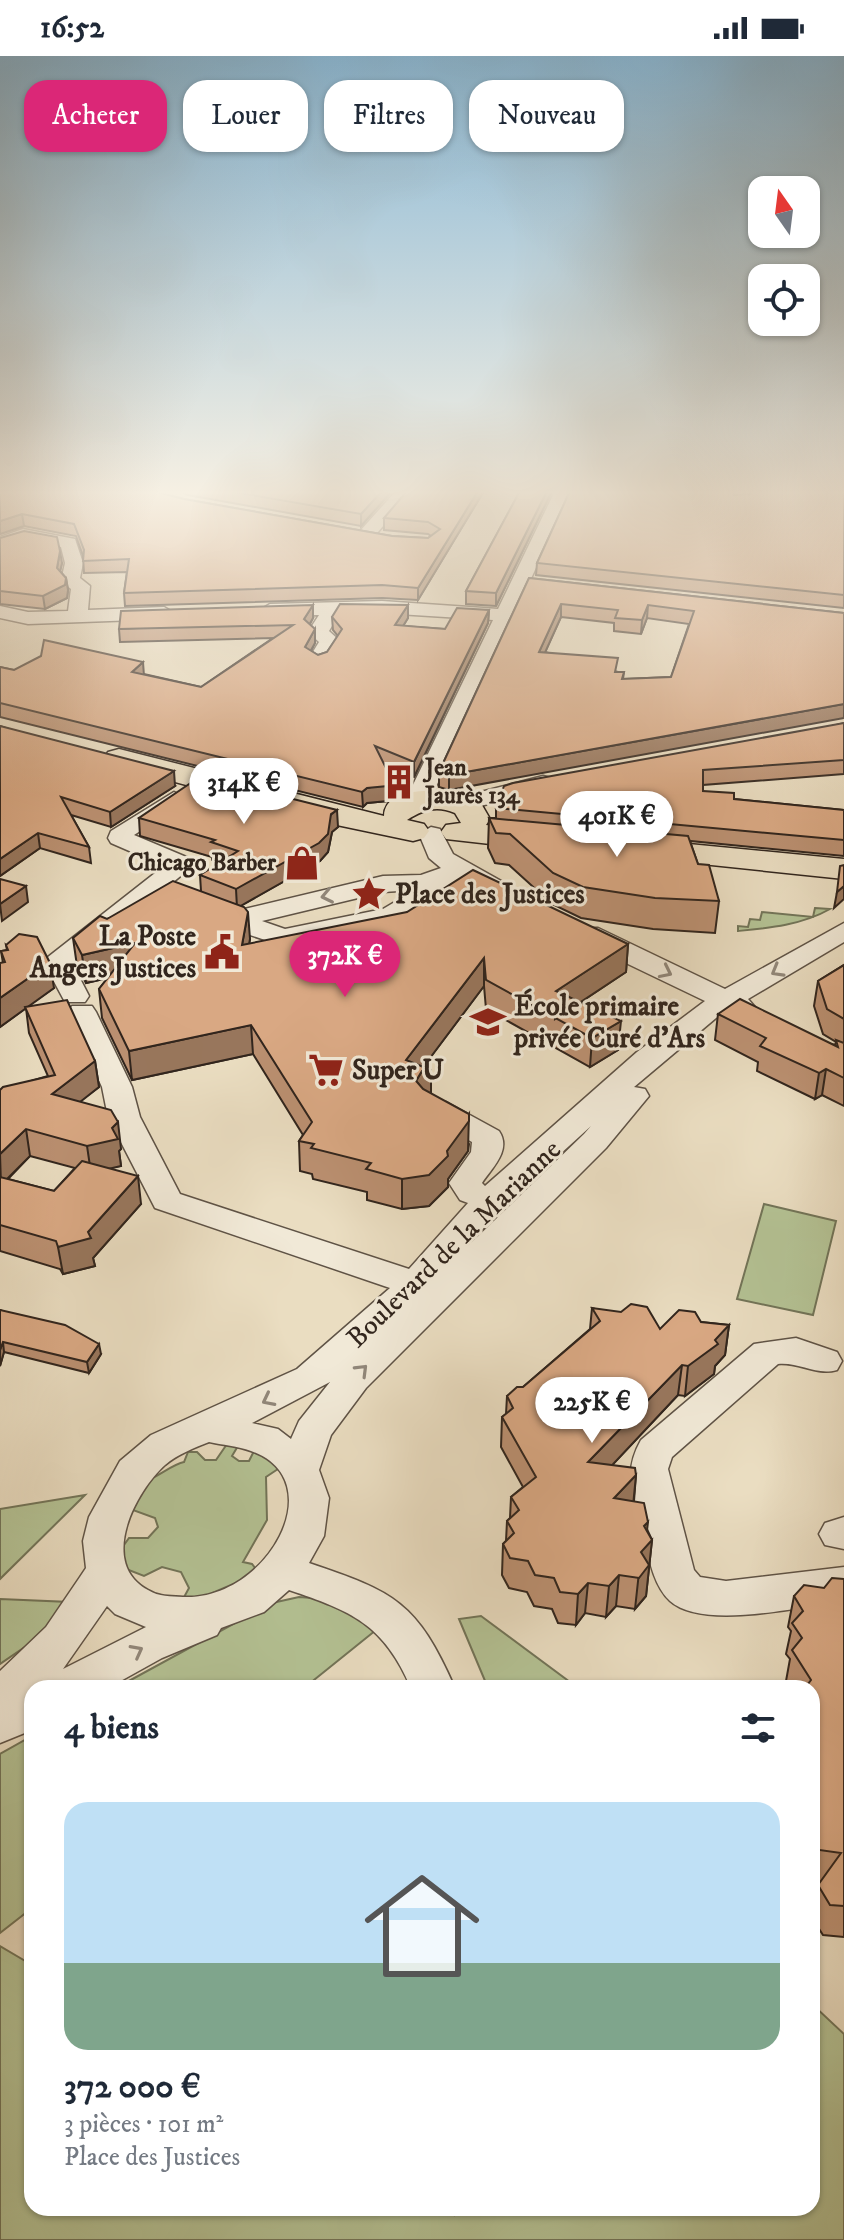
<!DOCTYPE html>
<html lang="fr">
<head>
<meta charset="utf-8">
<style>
  :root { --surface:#fff; --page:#f6f6f7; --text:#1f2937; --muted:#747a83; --accent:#db2777 }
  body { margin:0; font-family:"IM FELL DW Pica",serif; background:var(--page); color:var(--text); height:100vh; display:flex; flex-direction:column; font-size:30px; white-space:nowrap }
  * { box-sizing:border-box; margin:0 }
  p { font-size:26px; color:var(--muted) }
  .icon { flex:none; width:44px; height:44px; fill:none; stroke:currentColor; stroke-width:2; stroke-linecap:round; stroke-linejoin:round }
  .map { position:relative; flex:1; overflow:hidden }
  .side { position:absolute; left:24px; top:1624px; width:796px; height:536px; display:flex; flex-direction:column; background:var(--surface); border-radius:24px; box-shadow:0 2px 6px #0004 }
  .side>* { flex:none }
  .banner { position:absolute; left:24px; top:24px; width:796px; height:72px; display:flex; gap:16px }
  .needle { width:52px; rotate:346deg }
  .fabs { position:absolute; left:748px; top:120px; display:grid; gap:16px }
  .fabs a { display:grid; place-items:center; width:72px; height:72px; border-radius:16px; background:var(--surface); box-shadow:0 2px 6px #0004; font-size:40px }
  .price { position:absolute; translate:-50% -68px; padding:0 18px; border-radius:28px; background:#fff; color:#222; font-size:26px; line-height:52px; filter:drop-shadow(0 2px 4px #0008) }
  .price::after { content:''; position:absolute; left:50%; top:48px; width:24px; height:18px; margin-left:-12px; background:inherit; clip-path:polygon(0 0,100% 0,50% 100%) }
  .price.active { background:var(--accent); color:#fff }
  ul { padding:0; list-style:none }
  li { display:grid; align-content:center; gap:16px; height:424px; padding:0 40px }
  li span { display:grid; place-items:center; height:248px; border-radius:24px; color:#555 }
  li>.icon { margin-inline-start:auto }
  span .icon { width:144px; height:144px; fill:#fffc; stroke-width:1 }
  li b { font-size:34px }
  h2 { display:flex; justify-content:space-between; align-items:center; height:96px; padding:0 40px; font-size:34px }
  .tag { padding:0 28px; border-radius:24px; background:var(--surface); box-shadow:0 2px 6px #0004; font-size:28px; line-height:72px }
  .tag.active { background:var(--accent); color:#fff }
  .status { display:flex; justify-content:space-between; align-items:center; height:56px; padding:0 40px; background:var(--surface); direction:ltr }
  .status svg { height:22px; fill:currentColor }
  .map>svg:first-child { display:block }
  .green { fill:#b4c294; stroke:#727458; stroke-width:2 }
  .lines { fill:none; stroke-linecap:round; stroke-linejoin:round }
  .minor-casing { stroke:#5f5346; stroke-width:3 }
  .major-casing { stroke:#31251d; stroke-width:3 }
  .minor { fill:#f1e9d7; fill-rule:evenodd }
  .major { fill:#eaddc1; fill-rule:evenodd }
  .wall { fill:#bb9071; stroke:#31251d; stroke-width:2; fill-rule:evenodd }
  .shaded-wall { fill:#98765c; stroke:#31251d; stroke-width:2 }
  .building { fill:#d9a883; stroke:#31251d; stroke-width:2; fill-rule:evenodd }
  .oneway { stroke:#91877a }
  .labels { text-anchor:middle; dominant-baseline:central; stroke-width:6; stroke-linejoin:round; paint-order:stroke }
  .far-poi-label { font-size:24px; font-weight:bold; fill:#31251d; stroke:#f1e9d7; text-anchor:start }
  .poi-label { font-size:28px; font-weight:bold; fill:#31251d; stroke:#f1e9d7; text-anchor:start }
  .street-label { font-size:28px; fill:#31251d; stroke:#f1e9d7 }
</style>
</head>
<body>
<div class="status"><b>16:52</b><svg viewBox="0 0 49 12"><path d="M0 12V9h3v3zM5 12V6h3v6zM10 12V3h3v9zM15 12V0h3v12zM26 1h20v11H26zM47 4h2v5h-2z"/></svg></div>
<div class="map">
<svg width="844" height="2184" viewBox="0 0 844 2184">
  <rect width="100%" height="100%" fill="#eaddc1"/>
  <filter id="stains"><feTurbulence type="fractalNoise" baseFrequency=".0025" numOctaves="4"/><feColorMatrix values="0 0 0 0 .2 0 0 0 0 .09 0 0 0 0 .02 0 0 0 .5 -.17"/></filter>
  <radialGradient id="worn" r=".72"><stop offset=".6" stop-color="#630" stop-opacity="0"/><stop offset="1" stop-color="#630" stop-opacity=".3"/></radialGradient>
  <g class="green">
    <path d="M815,852L830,853C802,869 769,872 738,875V870L748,871L750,863L760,864L762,856L813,861Z"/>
    <path d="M764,1148L836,1165L813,1259L737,1243Z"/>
    <path d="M227,1388L238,1390L232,1400L239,1405H249L256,1391L281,1411L266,1421L267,1464L243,1506L252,1508L259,1517L212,1537L214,1543H183L189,1532L181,1516L162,1511L144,1520L121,1511L119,1496L129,1482H148L158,1471L155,1462L130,1453L139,1428C156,1423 172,1408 184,1406L188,1396H197L205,1404H216Z"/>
    <path d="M85,1439L0,1523V1453Z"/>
    <path d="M299,1541L326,1543L381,1570L304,1632H116L272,1547Z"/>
    <path d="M0,1543L69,1546L35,1584L0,1608Z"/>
    <path d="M481,1560L578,1632H488L459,1563Z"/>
    <path d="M32,1680V1852L0,1877V1698Z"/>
    <path d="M0,1890L32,1909V2152H442L454,2159L457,2152H812V1948L844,1978V2184H0Z"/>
  </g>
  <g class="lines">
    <g class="minor-casing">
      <g id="minor">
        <path d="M396,435H413L372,483H360V475Z"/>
        <path d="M555,435H571L434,735L439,744L435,749H419L410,735L493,564L382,557L339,558L329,575L340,585L325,608L318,610L308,604L319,586L308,576L319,559L270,560L260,554L270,548L382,545L498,553Z"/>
        <path d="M23,473L75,483L83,507L80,522L90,530L88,554L164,551L174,557L164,563L28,568L0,562V550L28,556L68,555L71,533L61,525L65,507L61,491L25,484L0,493V481Z"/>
        <path d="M543,720L551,722L555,727L551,732L461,755L449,748L453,743Z"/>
        <path d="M174,736L186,743L182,748L134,779L191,803L195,808L73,909L89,940L85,946H65L44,907L48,901L164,810L111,787L108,782L111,775Z"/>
        <path d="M431,771L440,773L453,798L512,831L516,837L512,843H494L466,826L400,865L283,890L223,870L202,861L198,855L202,849L211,847L236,855L383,820L421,819L441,812L429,802L419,778ZM415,834L383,853L285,873L262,865L383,836Z"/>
        <path d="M844,867V886L748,943L755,951L751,957L741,960L727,955L716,962L634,1031L645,1033L649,1040L606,1092L366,1332L331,1379L319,1414L329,1442L324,1480L309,1507C395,1536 417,1546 455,1632H411C384,1568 351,1555 289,1534L264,1556L221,1572L217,1579L162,1602L108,1632H46L48,1628L43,1632H32V1674L0,1687V1615L46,1571L80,1521L86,1512L83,1485L89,1461L120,1405L151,1379L297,1313L390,1232L155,1152L108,1061L102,1031L68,956L72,950H92L96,956L132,1031L140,1061L180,1138L409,1213L468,1147L460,1144L449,1127L471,1096L472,1086L424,1060L419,1053L424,1046H446L499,1075C512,1094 492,1112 482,1127L485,1130L637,996L705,945L578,884L575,878L578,872H598L725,933ZM591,1070L584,1078L468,1190L502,1151ZM330,1326L299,1365L291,1383L278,1373L252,1367ZM209,1386C222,1389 238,1390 251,1395C334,1424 267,1545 183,1541C171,1540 159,1541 148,1534C98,1507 135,1436 165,1409C178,1398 194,1392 209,1386ZM107,1550L115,1558L146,1571L63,1613Z"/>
        <path d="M796,1282L837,1296L842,1305L837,1314C816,1320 800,1306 778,1308L672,1401L668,1413L694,1514L700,1521L726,1525L844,1511V1545C803,1550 703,1575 670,1545C651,1527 648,1495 642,1471C634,1436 622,1418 641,1384L754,1288Z"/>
        <path d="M844,1461V1493L825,1489L819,1478L825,1467Z"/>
      </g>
    </g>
    <g class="major-casing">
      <g id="major">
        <path d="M119,693L384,760C385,724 458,735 479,744L490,763L486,769L556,777L560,784L556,791L544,794L446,783L441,776L446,769L461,767L455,757C436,749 423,754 407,764L424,768L429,775L424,782L413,785L332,768L108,708L104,702L108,696Z"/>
        <path d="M637,783L844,803V823L625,800L621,793L625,786Z"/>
      </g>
    </g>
    <use href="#minor" class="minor"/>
    <use href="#major" class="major"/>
  </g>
  <g class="wall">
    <path d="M0,435L160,437L184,443L392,480L428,482L431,480L428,478L384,474V462L484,435L418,544L382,542L125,550L124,537L127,516L84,517L83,500L76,480L24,470L0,478Z"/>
    <path d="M178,435H392L361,470L188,439Z"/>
    <path d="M520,435H552L496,550L466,548V535Z"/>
    <path d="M570,435H734V439L844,435V552L536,519L537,507Z"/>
    <path d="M0,482L62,507L60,515L66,522L68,534L67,542L45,553L0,548Z"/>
    <path d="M529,522L844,557L449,734L439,731V716ZM561,561L614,567V575L641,578L647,562L689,568L671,621L623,623L624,616H618L545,596Z"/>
    <path d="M408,549V562L403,570L445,573L489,554L488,567L414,721L384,709L393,741L388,745L367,747L363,751L0,661V611L14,614L144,618L201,631L273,582L120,586L119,573L313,562L310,568L315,587L311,595L318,599L327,596L338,580L333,574L332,561Z"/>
    <path d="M844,667V718L703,729V735L734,743L844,754V800L690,785L698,808L719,845L715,877L653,873L581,862L552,848L509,809L495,807L488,792L489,762H496V752Z"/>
    <path d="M0,670L175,730L111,771L71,759L89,791L91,807L40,792L0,820Z"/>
    <path d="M139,762L338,771L332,776L328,796L320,805L240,850L250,883L249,888H628L626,916L581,946L618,994L590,1011L486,953L484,930L423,1011L431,1038L469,1088L468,1095L448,1123V1131L429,1150L402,1153L367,1144V1136L313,1123L312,1118L300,1115L299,1085L303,1079L253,998L132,1024L102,962L99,933L108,922L86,927L77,910L73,882L107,863L201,835L200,819L220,807L212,804V801L140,780Z"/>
    <path d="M6,889L54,932L28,950L95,1005L99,1031L80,1045L121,1093L119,1095L121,1110L109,1112L141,1148L93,1202L95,1210L63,1218L60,1213L0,1195V1034L48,1020L29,977L26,952L0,971L3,907L1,895L7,894ZM30,1100L75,1112L54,1135L8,1123Z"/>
    <path d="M844,909V1050L822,1039L815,1043L757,1015L758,1006L715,984L718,958L835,989L836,986L823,978L814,950L818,925Z"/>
    <path d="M592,1252L660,1273L701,1266L729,1269L725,1299L715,1310L714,1318L685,1340L678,1339L612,1409L636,1419L634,1445L652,1484L646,1540L635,1553L616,1550L606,1561L585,1557L576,1569L558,1567L552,1553L534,1550L527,1536L509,1532L502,1519L503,1488L506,1485L507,1465L510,1462L511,1441L523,1431L501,1391L502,1361L506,1358L507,1340L523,1331L590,1273Z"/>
    <path d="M0,1254L101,1298L89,1317L4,1296L0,1310Z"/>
    <path d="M844,1523V1881L823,1879L812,1862V1855L818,1829L820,1826L812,1825V1632H790L786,1625L790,1603L786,1598L791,1575L788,1571L794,1540L824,1532Z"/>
  </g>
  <g class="shaded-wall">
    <path d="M382,435H392L361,470V458Z"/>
    <path d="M478,435H484L418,544V532Z"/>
    <path d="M547,435H552L496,550V537Z"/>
    <path d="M22,458L24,470L0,478V465Z"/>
    <path d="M60,495L62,507L58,524L57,512Z"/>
    <path d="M66,522L68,534L67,542L45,553L43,540Z"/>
    <path d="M561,548V561L539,610V596Z"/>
    <path d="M313,549V562L305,576L304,563Z"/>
    <path d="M408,549V562L395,583V569Z"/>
    <path d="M648,549L647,562L641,578L642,564Z"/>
    <path d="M489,554L488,567L414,721V706Z"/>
    <path d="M315,573V587L305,605V591Z"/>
    <path d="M143,606L144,620L132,616Z"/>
    <path d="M844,648V662L449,734V719Z"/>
    <path d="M174,715L175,730L111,771L110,756Z"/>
    <path d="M393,726V741L388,745L367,747L363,751L362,736L367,732Z"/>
    <path d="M337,754L338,771L332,776L328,796L320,805L237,852L236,833Z"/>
    <path d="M38,777L40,792L0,820V803Z"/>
    <path d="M26,830L28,846L2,865L0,848Z"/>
    <path d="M844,830V843L834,852L837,836Z"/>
    <path d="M248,856L250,883L244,917L242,889Z"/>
    <path d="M135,887L138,915L86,927L82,899Z"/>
    <path d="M628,888L626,916L555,963L556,935Z"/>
    <path d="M484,902V930L406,1034V1004Z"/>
    <path d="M50,907L54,932L0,971V942Z"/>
    <path d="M621,965L618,994L590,1011L592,982Z"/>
    <path d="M251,969L253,998L132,1024L129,995Z"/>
    <path d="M95,1005L99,1031L56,1065L52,1038Z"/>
    <path d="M826,1013L822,1039L815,1043L819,1017Z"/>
    <path d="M431,1014V1043L416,1025L422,1015Z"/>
    <path d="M469,1058L468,1095L448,1123V1131L429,1150L402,1153V1123L447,1095Z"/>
    <path d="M118,1066L121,1093L119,1095L121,1110L91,1117L87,1090L112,1072Z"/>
    <path d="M26,1073L30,1100L1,1129L0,1098Z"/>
    <path d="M138,1120L141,1148L93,1202L95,1210L63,1218L58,1191L88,1176Z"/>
    <path d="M729,1269L725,1299L715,1310L714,1318L685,1340L688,1310Z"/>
    <path d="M3,1286L4,1296L0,1310V1294Z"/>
    <path d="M99,1288L101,1298L89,1317L87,1306Z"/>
    <path d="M682,1309L678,1339L586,1437L588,1406Z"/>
    <path d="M636,1419L633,1450L614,1442Z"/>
    <path d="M648,1466L645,1491L652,1484L646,1540L635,1553L644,1470Z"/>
    <path d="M619,1519L616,1550L606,1561L609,1530Z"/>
    <path d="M588,1527L585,1557L576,1569L578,1538Z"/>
  </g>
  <g class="building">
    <path d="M0,435H159L160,437L184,443L392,480L428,482L440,473L428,466L384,462L407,435H478L418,532L382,529L124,537L129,503L83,505L84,494L74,468L22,458L0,465Z"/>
    <path d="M228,435H382L361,458Z"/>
    <path d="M520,435H547L496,537L466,535Z"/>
    <path d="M570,435H732L734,439L751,438L752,435H844V539L537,507Z"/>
    <path d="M24,475L57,481L60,495L57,512L66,522L65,529L43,540L0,535V482Z"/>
    <path d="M529,522L844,557V648L449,719L439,716ZM561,548L618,554L615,562L642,564L648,549L694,555L671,621L622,623L624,616H615L618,602L539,596Z"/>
    <path d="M340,548L408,549L395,569L445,573L457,552L489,554L414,706L375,690L393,726L388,730L367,732L362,736L0,647V611L14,614L41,600L44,584L143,606L132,616L201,631L293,569L119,573L121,555L313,549L304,563L315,573L305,591L318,599L327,596L342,573L332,561Z"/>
    <path d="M844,667V704L703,714V735L734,737V743L844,754V784L496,752L504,730L513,727Z"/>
    <path d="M0,670L174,715L110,756L61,741L89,791L38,777L0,803Z"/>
    <path d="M201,720L337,754L331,758L328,778L319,787L236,833L200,819L238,795L211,786L215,784L139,762Z"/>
    <path d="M489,762L688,780L698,808L709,809L719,845L655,842L583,831L553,817L510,778L496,777Z"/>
    <path d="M844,809V830L837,836L840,810Z"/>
    <path d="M473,814L628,888L556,935L621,965L592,982L486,924L484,902L406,1004L431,1014L422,1015L416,1025L423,1033L469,1058V1065L447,1095L448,1100L429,1119L402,1123L366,1113L371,1107L311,1092L314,1088L299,1085L312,1066L251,969L129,995L99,933L135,887L82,899L73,882L100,860L107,863L173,825L244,851L248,856L242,889L407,856Z"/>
    <path d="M0,823L26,830L0,848Z"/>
    <path d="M19,878L37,881L50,907L0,942V907L5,906L1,895L8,894L6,889Z"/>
    <path d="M844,909V963L827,953L818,925Z"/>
    <path d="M740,943L838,991L836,984L844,987V1022L826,1013L819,1017L760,990L766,982L718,958Z"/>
    <path d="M67,944L95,1005L52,1038L111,1054L118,1066L112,1072L118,1083L87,1090L26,1073L0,1098V1034L3,1031L55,1019L25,951Z"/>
    <path d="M82,1105L138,1120L88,1176L91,1182L58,1191L56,1185L0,1169V1121L54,1135Z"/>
    <path d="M631,1248L647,1251L660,1273L679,1254L695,1256L701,1266L729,1269L715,1284L718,1288L688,1310L682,1309L588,1406L635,1412L636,1419L614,1442L644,1447L648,1466L644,1470L652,1484L641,1496L649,1509L639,1522L619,1519L609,1530L588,1527L578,1538L560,1536L554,1522L535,1519L528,1505L510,1502L503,1488L514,1477L507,1465L519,1454L511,1441L536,1421L502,1361L513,1352L507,1340L517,1331H523L600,1265L592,1252L621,1256Z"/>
    <path d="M0,1254L65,1269L99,1288L87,1306L3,1286L0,1294Z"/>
    <path d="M832,1522L844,1523V1850L830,1849L818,1829L841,1797L812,1793V1632H805L811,1624L792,1594L802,1582L792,1567L803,1555L794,1540L804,1529L824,1532Z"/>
  </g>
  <defs><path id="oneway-chevron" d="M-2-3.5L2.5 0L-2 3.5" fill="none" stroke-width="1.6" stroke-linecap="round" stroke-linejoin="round" transform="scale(2)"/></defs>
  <g class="oneway">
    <use href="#oneway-chevron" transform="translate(327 840) rotate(168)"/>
    <use href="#oneway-chevron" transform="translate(777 915) rotate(150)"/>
    <use href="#oneway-chevron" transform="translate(666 916) rotate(26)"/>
    <use href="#oneway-chevron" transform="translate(362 1314) rotate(-45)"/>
    <use href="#oneway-chevron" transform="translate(268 1344) rotate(153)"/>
    <use href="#oneway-chevron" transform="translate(137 1595) rotate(-28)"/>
  </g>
  <linearGradient id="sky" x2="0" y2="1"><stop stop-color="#88b7d5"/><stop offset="0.59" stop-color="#f6f0e3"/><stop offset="1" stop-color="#f6f0e3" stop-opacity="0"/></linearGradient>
  <rect width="844" height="740" fill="url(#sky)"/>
  <defs>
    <g id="building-bare" transform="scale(2.76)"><path d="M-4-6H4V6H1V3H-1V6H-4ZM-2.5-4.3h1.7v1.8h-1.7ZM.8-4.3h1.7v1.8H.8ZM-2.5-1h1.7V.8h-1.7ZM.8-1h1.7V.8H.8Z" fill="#8f2418" stroke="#f1e9d7" stroke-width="2.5" paint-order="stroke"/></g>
    <g id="shop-bare" transform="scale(2.76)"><path d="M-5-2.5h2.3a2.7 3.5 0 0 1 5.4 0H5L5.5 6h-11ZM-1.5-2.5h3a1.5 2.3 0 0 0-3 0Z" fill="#8f2418" stroke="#f1e9d7" stroke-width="2.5" paint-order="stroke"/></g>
    <g id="sight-bare" transform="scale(2.76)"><path d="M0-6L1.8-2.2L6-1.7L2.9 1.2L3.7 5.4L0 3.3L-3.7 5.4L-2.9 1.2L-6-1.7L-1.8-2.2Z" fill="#8f2418" stroke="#f1e9d7" stroke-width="2.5" paint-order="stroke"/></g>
    <g id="civic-bare" transform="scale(2.76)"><path d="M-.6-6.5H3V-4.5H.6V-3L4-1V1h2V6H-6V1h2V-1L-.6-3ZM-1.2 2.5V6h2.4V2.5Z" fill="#8f2418" stroke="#f1e9d7" stroke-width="2.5" paint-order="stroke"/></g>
    <g id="school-bare" transform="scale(2.76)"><path d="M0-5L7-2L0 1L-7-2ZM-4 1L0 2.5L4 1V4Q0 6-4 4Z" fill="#8f2418" stroke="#f1e9d7" stroke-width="2.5" paint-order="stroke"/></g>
    <g id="supermarket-bare" transform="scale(2.76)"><path d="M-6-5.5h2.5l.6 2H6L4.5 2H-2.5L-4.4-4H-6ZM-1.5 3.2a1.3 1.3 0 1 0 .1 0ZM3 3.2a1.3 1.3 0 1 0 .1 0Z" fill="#8f2418" stroke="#f1e9d7" stroke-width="2.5" paint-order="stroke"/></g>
  </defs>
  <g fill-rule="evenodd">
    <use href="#building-bare" x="399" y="726"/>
    <use href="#shop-bare" x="302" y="807"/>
    <use href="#sight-bare" x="369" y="838"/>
    <use href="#civic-bare" x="222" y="896"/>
    <use href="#school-bare" x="488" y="966"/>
    <use href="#supermarket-bare" x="326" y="1014"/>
  </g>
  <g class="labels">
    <g class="far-poi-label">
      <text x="425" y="712">Jean<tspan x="425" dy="28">Jaurès 134</tspan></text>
      <text x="276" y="807" text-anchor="end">Chicago Barber</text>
    </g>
    <g class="poi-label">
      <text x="395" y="838">Place des Justices</text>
      <text x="196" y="880" text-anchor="end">La Poste<tspan x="196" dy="32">Angers Justices</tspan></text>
      <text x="514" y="950">École primaire<tspan x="514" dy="32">privée Curé d'Ars</tspan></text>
      <text x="352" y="1014">Super U</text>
    </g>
    <g class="street-label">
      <text transform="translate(454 1188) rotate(-44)">Boulevard de la Marianne</text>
    </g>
  </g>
  <rect width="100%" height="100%" filter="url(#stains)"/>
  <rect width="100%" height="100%" fill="url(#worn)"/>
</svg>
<div class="fabs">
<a><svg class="needle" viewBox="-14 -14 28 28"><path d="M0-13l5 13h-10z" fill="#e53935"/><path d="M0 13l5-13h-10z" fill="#747a83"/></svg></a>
<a><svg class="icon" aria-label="locate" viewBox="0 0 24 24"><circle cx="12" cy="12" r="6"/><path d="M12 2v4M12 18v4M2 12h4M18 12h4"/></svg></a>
</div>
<b class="price" style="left:244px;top:770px">314K €</b>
<b class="price" style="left:617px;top:803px">401K €</b>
<b class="price active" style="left:345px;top:943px">372K €</b>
<b class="price" style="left:592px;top:1389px">225K €</b>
<div class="banner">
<a class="tag active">Acheter</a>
<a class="tag">Louer</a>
<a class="tag">Filtres</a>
<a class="tag">Nouveau</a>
</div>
<section class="side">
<h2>4 biens<svg class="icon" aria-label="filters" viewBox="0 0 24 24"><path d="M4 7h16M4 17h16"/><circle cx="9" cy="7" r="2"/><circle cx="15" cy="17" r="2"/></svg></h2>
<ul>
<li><span style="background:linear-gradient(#bfe0f5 65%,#7fa58c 0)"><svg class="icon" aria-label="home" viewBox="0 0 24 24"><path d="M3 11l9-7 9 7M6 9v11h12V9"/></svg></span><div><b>372 000 €</b><p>3 pièces · 101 m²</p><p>Place des Justices</p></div></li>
</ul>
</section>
</div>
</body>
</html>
